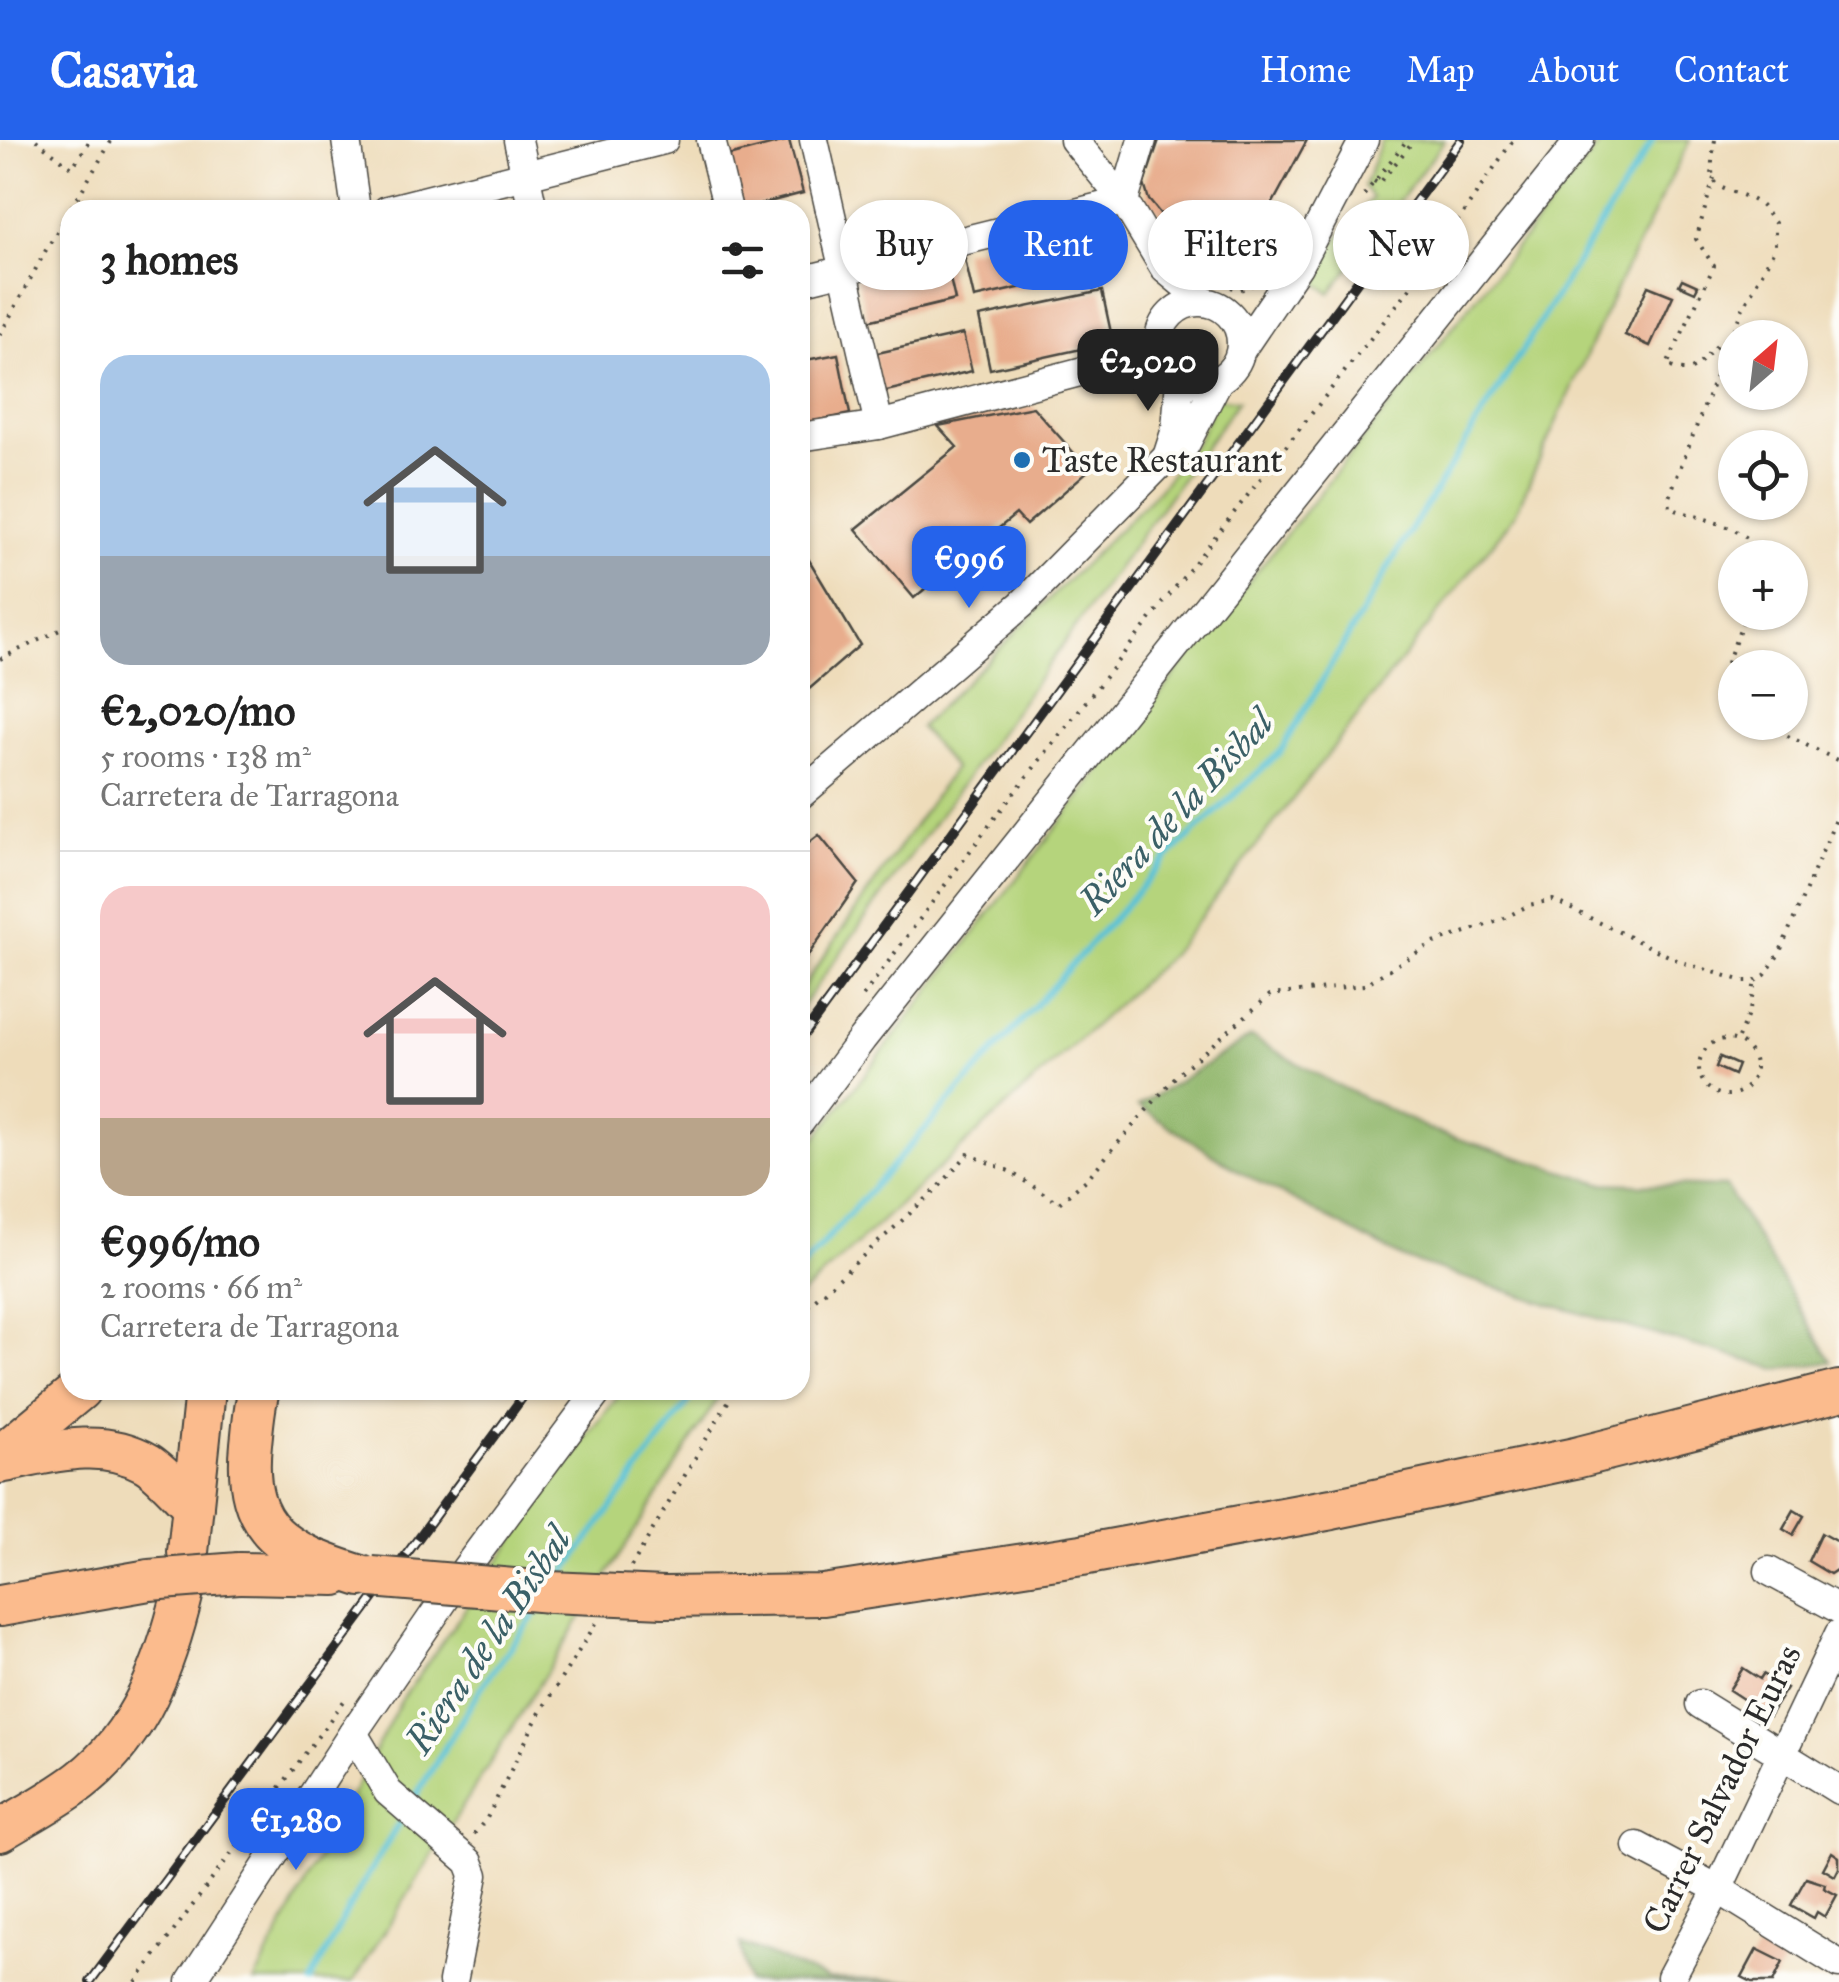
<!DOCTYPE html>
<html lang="en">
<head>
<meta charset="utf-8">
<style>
  :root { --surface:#fff; --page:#f2f2f2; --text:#222; --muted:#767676; --line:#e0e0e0; --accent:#2563eb }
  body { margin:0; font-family:"IM FELL Great Primer",serif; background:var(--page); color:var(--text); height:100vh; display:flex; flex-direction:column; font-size:38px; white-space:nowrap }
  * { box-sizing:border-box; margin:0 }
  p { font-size:32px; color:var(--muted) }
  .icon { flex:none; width:55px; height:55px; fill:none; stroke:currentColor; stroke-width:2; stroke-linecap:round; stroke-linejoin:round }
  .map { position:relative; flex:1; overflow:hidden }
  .side { position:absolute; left:60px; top:60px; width:750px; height:1200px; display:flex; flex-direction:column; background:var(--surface); border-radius:30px; box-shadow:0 2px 8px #0004 }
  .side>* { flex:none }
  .guide { position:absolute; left:840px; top:60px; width:848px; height:90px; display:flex; gap:20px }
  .needle { width:65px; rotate:28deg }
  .tools { position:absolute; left:1718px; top:180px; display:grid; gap:20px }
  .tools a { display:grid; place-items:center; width:90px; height:90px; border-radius:50%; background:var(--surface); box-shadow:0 2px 8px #0004; font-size:50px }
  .price { position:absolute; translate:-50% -85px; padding:0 22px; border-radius:20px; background:var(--accent); color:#fff; font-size:32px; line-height:65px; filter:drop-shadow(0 2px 5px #0008) }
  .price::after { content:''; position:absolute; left:50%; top:60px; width:30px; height:22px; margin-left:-15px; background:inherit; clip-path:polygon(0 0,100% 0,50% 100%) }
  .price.on { background:#222; color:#fff }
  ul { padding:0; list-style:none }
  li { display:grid; align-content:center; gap:20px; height:530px; padding:0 40px }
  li+li { border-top:2px solid var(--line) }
  li span { display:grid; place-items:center; height:310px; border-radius:30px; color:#555 }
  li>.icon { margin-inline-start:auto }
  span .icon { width:180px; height:180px; fill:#fffc; stroke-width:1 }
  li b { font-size:42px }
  h2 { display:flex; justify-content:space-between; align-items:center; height:120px; padding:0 40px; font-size:42px }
  .pill { padding:0 35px; border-radius:45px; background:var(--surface); box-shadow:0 2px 8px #0004; font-size:35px; line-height:90px }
  .pill.on { background:var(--accent); color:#fff }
  header { display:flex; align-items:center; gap:60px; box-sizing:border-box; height:140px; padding:0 50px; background:var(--accent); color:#fff }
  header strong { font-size:48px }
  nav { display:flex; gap:55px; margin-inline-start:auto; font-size:35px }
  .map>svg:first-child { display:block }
  .green { fill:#b5d47b; stroke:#708053; stroke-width:2.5 }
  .forest { fill:#90b66b; stroke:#5e704b; stroke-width:2.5 }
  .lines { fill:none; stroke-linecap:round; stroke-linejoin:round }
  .stream { stroke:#5ac2d7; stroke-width:6 }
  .building { fill:#e8ad8d }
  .minor-casing { stroke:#484640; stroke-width:31 }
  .highway-casing { stroke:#484640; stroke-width:44 }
  .path { stroke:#484640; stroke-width:4; stroke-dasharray:2.5 8; stroke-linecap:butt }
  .minor { stroke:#fff; stroke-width:28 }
  .highway { stroke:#fbbb8d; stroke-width:40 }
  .rail-casing { stroke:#2b2b2b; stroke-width:10 }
  .rail { stroke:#fdfcf7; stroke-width:6; stroke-dasharray:19; stroke-linecap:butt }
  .highway-bridge-casing { stroke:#484640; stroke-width:44; stroke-linecap:butt }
  .highway-bridge { stroke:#fbbb8d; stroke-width:40 }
  .poi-dot { fill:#1f6fb2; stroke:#fdfcf7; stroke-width:4 }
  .labels { text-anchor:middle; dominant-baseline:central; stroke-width:8; stroke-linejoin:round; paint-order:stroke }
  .poi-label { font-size:35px; fill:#2b2b2b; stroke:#fdfcf7; text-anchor:start }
  .street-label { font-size:35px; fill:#2b2b2b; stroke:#fdfcf7 }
  .water-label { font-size:38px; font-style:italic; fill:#3b6067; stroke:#fdfcf7 }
</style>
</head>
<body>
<header>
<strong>Casavia</strong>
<nav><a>Home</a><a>Map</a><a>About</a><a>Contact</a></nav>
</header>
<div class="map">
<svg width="1839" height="1842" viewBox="0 0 1839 1842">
  <rect width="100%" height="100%" fill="#fdfcf7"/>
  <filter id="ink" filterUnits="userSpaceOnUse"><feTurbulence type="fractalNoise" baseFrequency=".01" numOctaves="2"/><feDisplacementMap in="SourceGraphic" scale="20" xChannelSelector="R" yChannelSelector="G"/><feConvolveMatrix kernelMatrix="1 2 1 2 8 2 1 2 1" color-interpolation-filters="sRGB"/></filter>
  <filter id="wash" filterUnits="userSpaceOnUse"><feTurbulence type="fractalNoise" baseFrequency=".0048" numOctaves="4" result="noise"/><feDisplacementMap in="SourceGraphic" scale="40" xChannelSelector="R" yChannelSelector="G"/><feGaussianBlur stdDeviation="2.25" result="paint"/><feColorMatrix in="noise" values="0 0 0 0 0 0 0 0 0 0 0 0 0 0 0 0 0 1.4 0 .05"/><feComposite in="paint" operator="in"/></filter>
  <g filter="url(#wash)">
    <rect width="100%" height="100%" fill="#eedcba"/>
    <g class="green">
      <path d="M1382,0H1445L1330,153L1315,142L1332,104L1372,58L1364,46Z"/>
      <path d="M1603,0H1690L1616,149L1514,376L1171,815L800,1156V1018L1196,507Z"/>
      <path d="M1217,258L1238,261L800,869V851L954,628L920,587L1156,353L1197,301Z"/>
      <path d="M623,1250H723L353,1842H254L401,1561L567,1323Z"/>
    </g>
    <g class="forest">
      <path d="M1251,897L1335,944L1433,991L1601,1043L1726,1047L1832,1222L1777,1229L1548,1164L1405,1119L1240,1032L1138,966Z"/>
      <path d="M740,1803L828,1839L975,1842H747Z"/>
    </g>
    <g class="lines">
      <g class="stream">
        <path d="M800,1129L1169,716L1281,611L1401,406L1653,0"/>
        <path d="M560,1439L697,1250"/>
        <path d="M411,1664L482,1546L541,1466"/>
        <path d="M311,1842L349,1767L404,1675"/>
      </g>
    </g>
    <g id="blocks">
      <g class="building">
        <path d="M789,0L803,53L742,69L728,16Z"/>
        <path d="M1159,0H1307L1235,133L1196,117L1149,60L1144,44Z"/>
        <path d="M1084,84L1094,131L974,158L963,111Z"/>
        <path d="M945,117L955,160L868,181L857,138Z"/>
        <path d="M1682,139L1698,146L1695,152L1679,145Z"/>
        <path d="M1648,146L1673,156L1650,206L1625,195Z"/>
        <path d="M1102,151L1113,202L990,229L979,177Z"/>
        <path d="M963,194L972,231L882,252L873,214Z"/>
        <path d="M838,214L850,274L800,284V221Z"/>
        <path d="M1033,267L1089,330L1026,385L1016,374L914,458L856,389L957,307L938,286Z"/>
        <path d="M800,405L860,505L800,557Z"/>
        <path d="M819,695L858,743L800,827V710Z"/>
        <path d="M1720,917L1738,925L1734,935L1716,927Z"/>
        <path d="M1794,1370L1804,1376L1793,1395L1783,1389Z"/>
        <path d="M1821,1393L1839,1403V1428L1830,1434L1808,1421Z"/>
        <path d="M1743,1528L1760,1539L1763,1534L1787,1548L1769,1576L1729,1550Z"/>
        <path d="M1832,1712L1839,1717V1728L1835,1736L1823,1729Z"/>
        <path d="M1806,1738L1825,1744L1824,1748L1837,1755L1825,1777L1817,1772L1814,1778L1791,1765Z"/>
        <path d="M1757,1809L1783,1822L1773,1842H1752L1742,1837Z"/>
      </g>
    </g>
  </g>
  <g filter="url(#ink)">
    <use href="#blocks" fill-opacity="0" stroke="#484640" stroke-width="2.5"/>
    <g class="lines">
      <g class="minor-casing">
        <g id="minor">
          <path d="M346,0L356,70"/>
          <path d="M518,0L533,70"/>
          <path d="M711,0L728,70"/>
          <path d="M814,0L879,285"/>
          <path d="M1074,0L1124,61L1165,129L1205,162"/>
          <path d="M387,70L664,0"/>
          <path d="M800,141L1124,61L1142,0"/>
          <circle cx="1200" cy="203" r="41"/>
          <path d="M1241,210L1298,126L1364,0"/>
          <path d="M800,297L879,285L1159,211"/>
          <path d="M1167,317L1176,289L1180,240"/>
          <path d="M800,655L1022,464L1166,318L1185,305L1218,241"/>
          <path d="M800,982L862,899L1580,0"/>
          <path d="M1769,1431L1839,1469"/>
          <path d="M1700,1564L1839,1650"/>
          <path d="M353,1593L388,1652L469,1722L474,1735L453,1842"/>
          <path d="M1637,1706L1718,1749L1839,1824"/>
          <path d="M1671,1837L1718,1749L1839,1494"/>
          <path d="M191,1842L353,1593L464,1431L599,1250"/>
        </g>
      </g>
      <g class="highway-casing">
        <g id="highway">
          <path d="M259,1250C254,1267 253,1286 251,1304C242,1392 286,1412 361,1436"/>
          <path d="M0,1316L80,1250"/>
          <path d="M0,1323C48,1313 100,1296 147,1323C163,1333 179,1353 193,1366"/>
          <path d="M188,1412L205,1250"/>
          <path d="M239,1433L335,1435"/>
          <path d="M664,1457L823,1455L1082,1415L1332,1369L1575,1318L1839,1251"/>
          <path d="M0,1466L149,1440"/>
          <path d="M0,1691C26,1675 55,1660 80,1641C140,1595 166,1523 183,1452"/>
        </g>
      </g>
      <g class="path">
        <path d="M36,0L72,28L90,0"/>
        <path d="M1715,0C1703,63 1727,41 1759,64C1765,69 1770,78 1775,83V108L1741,172L1669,357L1670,368C1700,379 1750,386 1763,418"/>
        <path d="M1714,38L1696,99L1714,126L1667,225C1702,243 1703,208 1729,199"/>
        <path d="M1374,41L1379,44L1414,0"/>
        <path d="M1364,55L1407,0"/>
        <path d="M1221,144L1240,150L1260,142"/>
        <path d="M0,195L46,110L112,0"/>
        <path d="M0,519L70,485"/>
        <path d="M1735,571L1713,558L1747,472"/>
        <path d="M1759,582L1839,621"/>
        <path d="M863,856L993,680L1425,129L1513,0"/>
        <path d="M1738,898L1750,870L1755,841"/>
        <circle cx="1727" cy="927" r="28"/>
        <path d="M800,1173L938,1048L968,1014L1009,1031L1059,1063L1086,1040L1177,935L1270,855L1364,845L1431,804L1501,780L1529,765L1553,760L1681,822L1743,841H1755L1765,835L1779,814L1839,672"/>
        <path d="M631,1427L735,1250"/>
        <path d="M474,1694L487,1678L539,1574L597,1482"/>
        <path d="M136,1842L347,1557"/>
      </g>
      <use href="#minor" class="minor"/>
      <use href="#highway" class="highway"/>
      <g class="rail-casing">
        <g id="rail">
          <path d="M800,900L1461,0"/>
          <path d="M90,1842L528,1250"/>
        </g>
      </g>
      <use href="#rail" class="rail"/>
      <g class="highway-bridge-casing">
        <g id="highway-bridge">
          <path d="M372,1437L550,1452L664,1457"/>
          <path d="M149,1440L239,1433"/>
        </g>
      </g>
      <use href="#highway-bridge" class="highway-bridge"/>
    </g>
  </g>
  <circle class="poi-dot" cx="1022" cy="320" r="10"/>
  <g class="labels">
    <g class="poi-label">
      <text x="1042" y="320">Taste Restaurant</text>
    </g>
    <g class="street-label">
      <text transform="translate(1722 1649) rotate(-64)">Carrer Salvador Euras</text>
    </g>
    <g class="water-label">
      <text transform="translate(1176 672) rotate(-47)">Riera de la Bisbal</text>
      <text transform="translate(488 1500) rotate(-56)">Riera de la Bisbal</text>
    </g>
  </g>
</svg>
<div class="tools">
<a><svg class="needle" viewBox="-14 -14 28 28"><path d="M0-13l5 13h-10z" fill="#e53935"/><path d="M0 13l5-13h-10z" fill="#767676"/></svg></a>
<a><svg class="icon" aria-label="locate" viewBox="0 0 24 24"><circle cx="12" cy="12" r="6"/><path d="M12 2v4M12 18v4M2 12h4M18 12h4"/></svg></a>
<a>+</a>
<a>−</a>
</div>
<b class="price on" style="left:1148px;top:274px">€2,020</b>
<b class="price" style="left:969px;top:471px">€996</b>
<b class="price" style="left:296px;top:1733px">€1,280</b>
<div class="guide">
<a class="pill">Buy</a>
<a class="pill on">Rent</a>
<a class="pill">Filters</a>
<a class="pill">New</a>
</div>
<section class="side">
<h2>3 homes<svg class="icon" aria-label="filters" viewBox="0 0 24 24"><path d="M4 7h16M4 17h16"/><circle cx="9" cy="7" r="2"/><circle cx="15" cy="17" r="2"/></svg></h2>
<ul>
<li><span style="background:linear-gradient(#a9c7e8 65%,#9aa5b1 0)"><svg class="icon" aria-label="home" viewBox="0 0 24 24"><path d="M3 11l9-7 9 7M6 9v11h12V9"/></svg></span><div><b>€2,020/mo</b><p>5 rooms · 138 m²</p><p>Carretera de Tarragona</p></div></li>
<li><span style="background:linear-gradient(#f6c9c9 75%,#b9a48a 0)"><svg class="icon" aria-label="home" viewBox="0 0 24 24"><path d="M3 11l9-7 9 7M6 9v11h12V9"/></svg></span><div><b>€996/mo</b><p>2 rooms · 66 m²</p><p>Carretera de Tarragona</p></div></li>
</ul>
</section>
</div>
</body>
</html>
